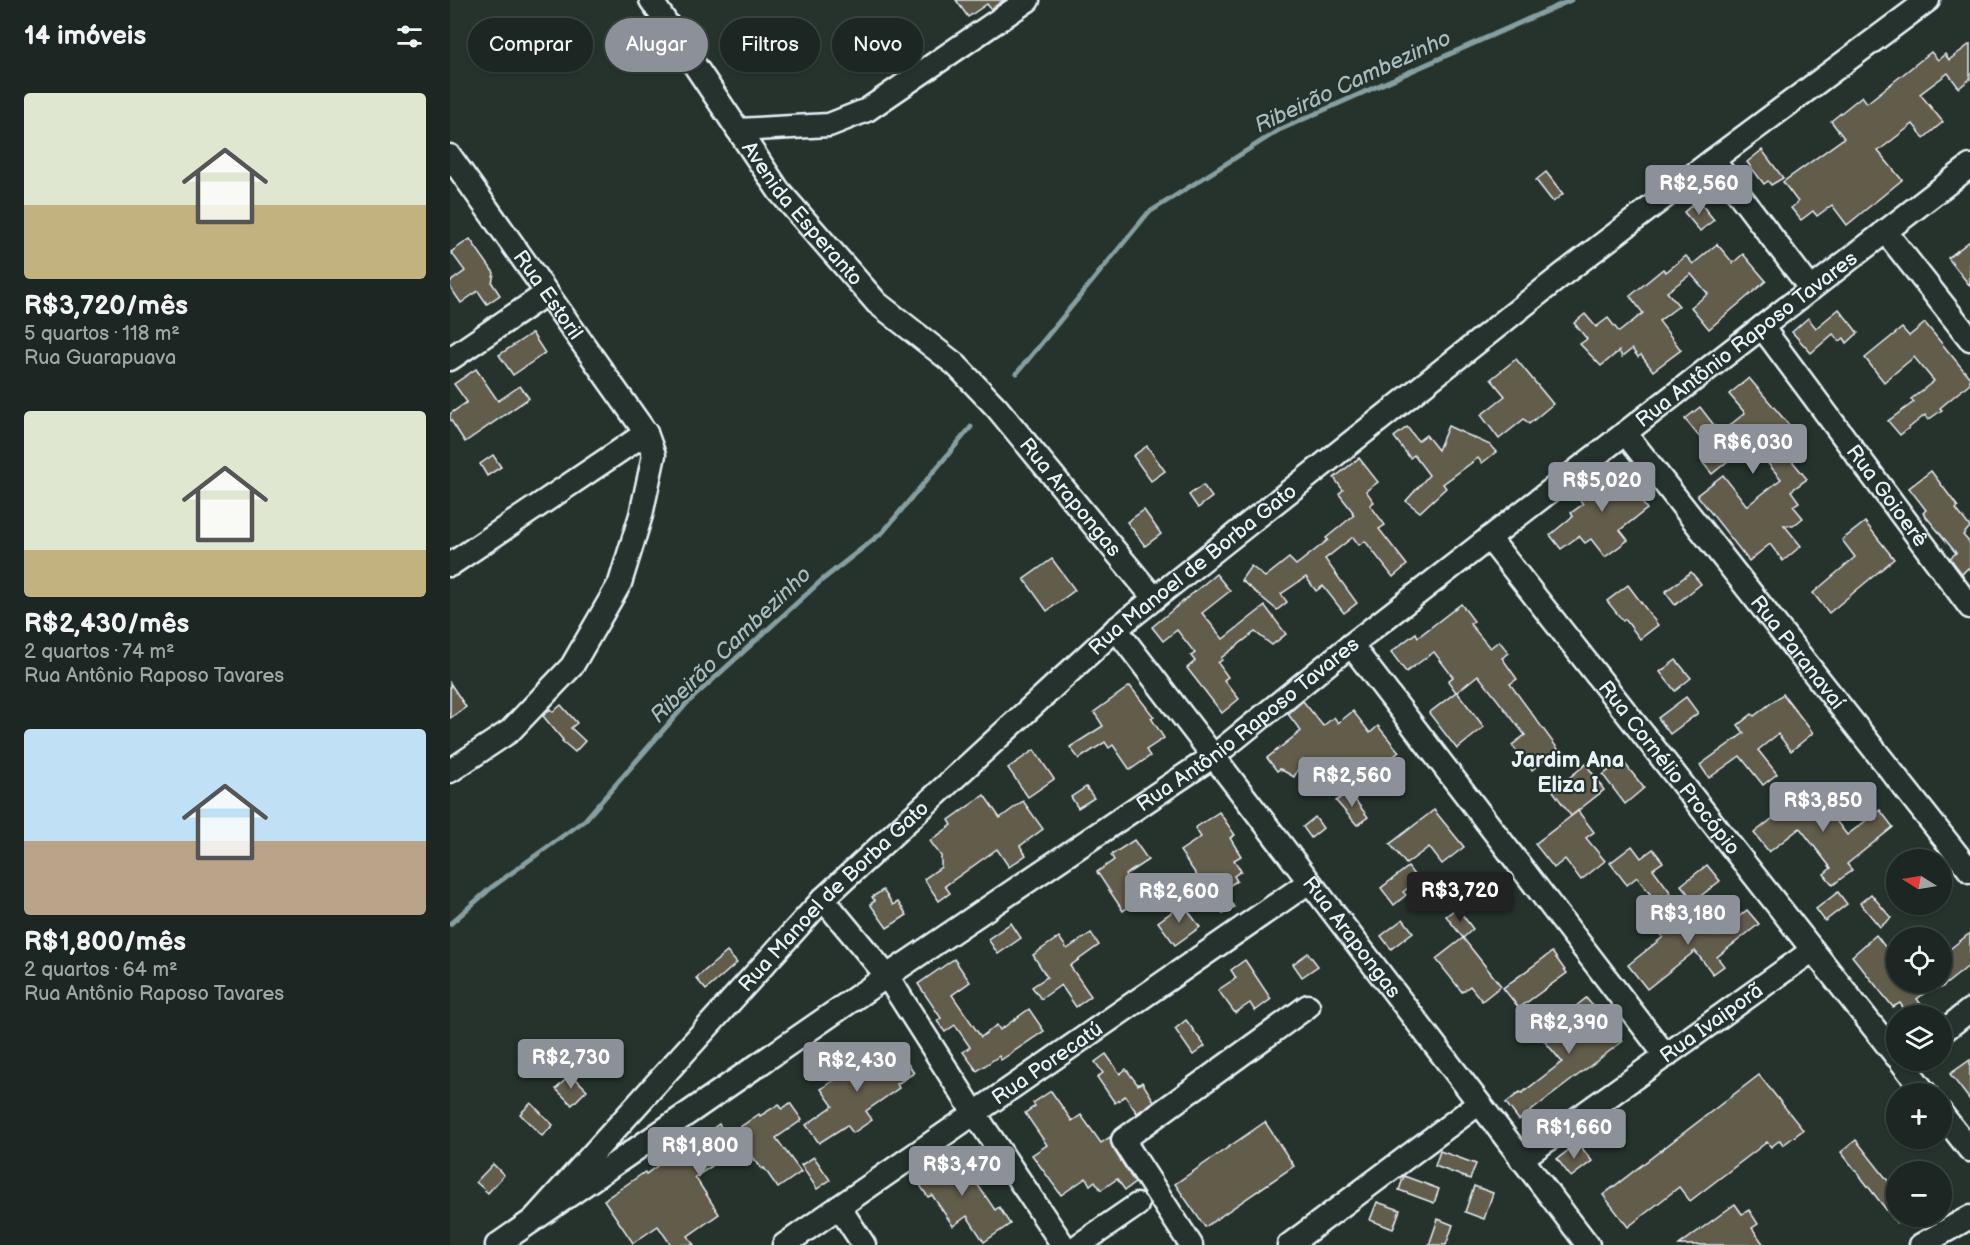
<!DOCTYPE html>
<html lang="pt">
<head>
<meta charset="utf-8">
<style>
  :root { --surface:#1c2622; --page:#252e2a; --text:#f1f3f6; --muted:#a0a5a5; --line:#3a4340; --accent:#8c9099 }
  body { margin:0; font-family:"Balsamiq Sans",sans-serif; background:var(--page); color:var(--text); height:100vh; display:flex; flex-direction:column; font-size:22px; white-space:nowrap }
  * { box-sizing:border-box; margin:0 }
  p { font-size:20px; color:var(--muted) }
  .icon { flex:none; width:33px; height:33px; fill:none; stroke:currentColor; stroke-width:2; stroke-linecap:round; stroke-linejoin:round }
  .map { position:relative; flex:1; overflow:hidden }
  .drawer { display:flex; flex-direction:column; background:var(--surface); width:450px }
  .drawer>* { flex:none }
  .hud { position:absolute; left:18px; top:18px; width:570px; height:54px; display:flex; gap:12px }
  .needle { width:39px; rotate:281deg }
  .fabs { position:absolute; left:1436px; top:849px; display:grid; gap:12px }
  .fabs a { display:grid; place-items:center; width:66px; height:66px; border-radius:50%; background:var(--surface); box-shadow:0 2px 4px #0004,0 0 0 2px var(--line); font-size:30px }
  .price { position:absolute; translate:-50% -51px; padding:0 14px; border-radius:6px; background:var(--accent); color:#fff; font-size:20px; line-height:39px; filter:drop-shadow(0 2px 3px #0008) }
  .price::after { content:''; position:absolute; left:50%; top:36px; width:18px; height:14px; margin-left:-9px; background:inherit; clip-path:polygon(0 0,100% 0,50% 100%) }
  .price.on { background:#222; color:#fff }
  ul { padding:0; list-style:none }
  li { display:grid; align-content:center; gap:12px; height:318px; padding:0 24px }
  li span { display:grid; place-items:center; height:186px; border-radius:6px; color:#555 }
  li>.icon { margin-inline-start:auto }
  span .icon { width:108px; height:108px; fill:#fffc; stroke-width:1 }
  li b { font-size:26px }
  h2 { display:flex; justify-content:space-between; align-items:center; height:72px; padding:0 24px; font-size:26px }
  .tag { padding:0 21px; border-radius:27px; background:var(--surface); box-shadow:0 2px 4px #0004,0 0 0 2px var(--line); font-size:21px; line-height:54px }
  .tag.on { background:var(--accent); color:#fff }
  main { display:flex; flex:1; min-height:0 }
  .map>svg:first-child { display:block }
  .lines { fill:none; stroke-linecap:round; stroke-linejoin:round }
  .stream { stroke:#869fa2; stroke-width:5 }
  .building { fill:#625c4b; stroke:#e8f1f8; stroke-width:1.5 }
  .minor-casing { stroke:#e8f1f8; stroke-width:27 }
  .minor { stroke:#26332d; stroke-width:22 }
  .labels { text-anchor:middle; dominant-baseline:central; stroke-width:4.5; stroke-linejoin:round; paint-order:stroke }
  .street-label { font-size:21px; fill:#e8f1f8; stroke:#26332d }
  .water-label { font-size:22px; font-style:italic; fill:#a7bbbf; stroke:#26332d }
  .neighbourhood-label { font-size:22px; font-weight:bold; fill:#e8f1f8; stroke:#26332d }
</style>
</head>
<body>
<main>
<section class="drawer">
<h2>14 imóveis<svg class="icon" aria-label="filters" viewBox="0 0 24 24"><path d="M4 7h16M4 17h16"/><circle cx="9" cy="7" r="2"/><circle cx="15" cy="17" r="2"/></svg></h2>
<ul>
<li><span style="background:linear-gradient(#dfe7d0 60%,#c2b280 0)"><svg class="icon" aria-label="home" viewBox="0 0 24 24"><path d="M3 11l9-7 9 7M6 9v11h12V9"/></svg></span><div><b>R$3,720/mês</b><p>5 quartos · 118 m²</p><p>Rua Guarapuava</p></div></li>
<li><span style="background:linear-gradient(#dfe7d0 75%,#c2b280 0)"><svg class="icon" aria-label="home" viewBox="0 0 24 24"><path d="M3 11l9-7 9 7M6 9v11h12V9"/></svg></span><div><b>R$2,430/mês</b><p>2 quartos · 74 m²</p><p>Rua Antônio Raposo Tavares</p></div></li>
<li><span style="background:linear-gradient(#bfe0f5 60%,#b9a48a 0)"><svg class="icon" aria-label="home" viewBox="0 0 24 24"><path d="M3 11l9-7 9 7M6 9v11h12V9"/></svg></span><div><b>R$1,800/mês</b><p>2 quartos · 64 m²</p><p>Rua Antônio Raposo Tavares</p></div></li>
</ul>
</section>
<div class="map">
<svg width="1520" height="1245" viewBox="0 0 1520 1245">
  <rect width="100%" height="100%" fill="#26332d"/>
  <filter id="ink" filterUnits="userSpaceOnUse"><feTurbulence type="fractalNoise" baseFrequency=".0167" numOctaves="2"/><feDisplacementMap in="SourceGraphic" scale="12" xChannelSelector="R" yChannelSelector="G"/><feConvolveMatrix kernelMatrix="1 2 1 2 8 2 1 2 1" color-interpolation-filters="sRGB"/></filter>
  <g filter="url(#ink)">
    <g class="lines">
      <g class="stream">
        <path d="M567,373L698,213L829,130L1121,0"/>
        <path d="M0,924L42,887L135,820L236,704L372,580L433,532L521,427"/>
      </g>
    </g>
    <g class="building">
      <path d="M506,0H554L541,9L537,4L518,17Z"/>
      <path d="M1520,44V79L1509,88L1498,73L1470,94L1493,122L1474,138L1463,124L1428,151L1452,180L1397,225L1382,205L1367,216L1363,211L1351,220L1341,208L1348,202L1333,182L1394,138L1381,121L1412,96L1417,103L1481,52L1488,60L1495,54L1499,60Z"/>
      <path d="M1312,150L1333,178L1321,185L1318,181L1314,184L1297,162Z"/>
      <path d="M1096,172L1113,194L1103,202L1086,180Z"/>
      <path d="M1248,200L1264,220L1250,231L1234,212Z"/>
      <path d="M20,239L44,273L42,283L50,295L37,304L28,291L11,303L0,287V282L15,271L1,252Z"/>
      <path d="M1520,241V286L1498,258Z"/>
      <path d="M1267,244L1283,263L1293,254L1316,281L1259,329L1241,307L1258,294L1241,274L1217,292L1229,306L1209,321L1231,350L1203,371L1191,355L1188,357L1182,349L1172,357L1169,351L1151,366L1130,344L1137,339L1124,323L1135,314L1146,327L1158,318L1169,332L1193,313L1180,296L1213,269L1216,272L1236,256L1243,264Z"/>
      <path d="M1389,309L1408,333L1397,343L1394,338L1390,341L1383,334L1361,353L1342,332L1358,318L1366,328Z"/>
      <path d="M1475,323L1520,378V383L1490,408L1492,410L1478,420L1475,415L1450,435L1438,421L1464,402L1461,399L1484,381L1464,357L1434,382L1415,358L1452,328L1459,336Z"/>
      <path d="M82,333L95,353L63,375L49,355Z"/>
      <path d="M1066,359L1103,404L1079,424L1074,419L1049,439L1031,415L1055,396L1041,379Z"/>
      <path d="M26,369L48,401L70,386L79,398L15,442L0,419V414L17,402L4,384Z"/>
      <path d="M1299,378L1350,438L1334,451L1357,479L1341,491L1349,502L1343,506L1353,518L1343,526L1334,525L1351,546L1333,561L1320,544L1299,561L1247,495L1273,475L1297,506L1331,479L1300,442L1278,458L1279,460L1262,474L1253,463L1264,455L1235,419L1250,407L1270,433L1295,413L1279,394Z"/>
      <path d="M998,426L1040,445L1046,452L1032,463L1028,458L993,484L996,488L970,512L956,501L979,475L964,455L960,458L944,437L957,427L968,441L976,435L988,450Z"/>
      <path d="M697,446L715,471L701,481L683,456Z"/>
      <path d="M43,455L51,467L37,476L30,464Z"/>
      <path d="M909,458L928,482L916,491L924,502L920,505L935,525L929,529L957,565L943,577L915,541L909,545L903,537L875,559L907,603L894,613L873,586L866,591L856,577L831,594L837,602L827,610L791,580L801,566L815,577L839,558L846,565L878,540L876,538L904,515L902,513L903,512L889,494L893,490L884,478Z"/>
      <path d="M1159,467H1169L1179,479L1176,481L1197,509L1170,530L1178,540L1155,557L1141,539L1135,543L1129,536L1111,549L1100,535L1123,516L1121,513L1133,504L1125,494Z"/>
      <path d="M1481,471L1508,507L1506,509L1520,527L1513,535L1520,543V570L1518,568L1512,574L1500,558L1506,553L1473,513L1476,510L1459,488Z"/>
      <path d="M753,485L762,497L748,508L739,495Z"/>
      <path d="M694,510L711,534L695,546L677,522Z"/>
      <path d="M1415,522L1444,559L1379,613L1363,593L1405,557L1392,540Z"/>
      <path d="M602,559L625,590L597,611L574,579Z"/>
      <path d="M1241,572L1251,584L1225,605L1215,592Z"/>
      <path d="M766,574L780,591L752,613L773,639L815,606L836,634L822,645L805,632L771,658L772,660L768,663L778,677L774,680L789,699L772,713L737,668L745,661L741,656L745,653L727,630L713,641L702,627Z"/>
      <path d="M1178,585L1208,625L1190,639L1175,619L1173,621L1157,601Z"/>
      <path d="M1011,604L1024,621L1020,624L1040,648L1049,641L1059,653L1052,658L1067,679L1060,684L1108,749L1082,770L1062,745L1075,735L1028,675L1007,692L1034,727L1007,749L979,713L1006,692L998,681L1003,677L984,652L956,672L941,652L966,633L968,637Z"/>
      <path d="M1226,660L1241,678L1225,691L1210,672Z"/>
      <path d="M0,683L16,707L0,718Z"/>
      <path d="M680,686L704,717L701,718L714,738L696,750L700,756L680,770L663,745L659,748L655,742L629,759L620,747L653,726L644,712Z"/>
      <path d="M1333,694L1363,733L1341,751L1328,734L1308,750L1327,774L1313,785L1290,756L1259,778L1250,765L1294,733L1288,725L1302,714L1304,716Z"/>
      <path d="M1236,697L1248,713L1220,734L1208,718Z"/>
      <path d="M853,701L873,726L884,717L888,723L903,711L920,733L928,726L949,752L902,789L881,762L864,774L853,760L844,777L830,769L827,771L817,758L851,731L838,714Z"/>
      <path d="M111,705L127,723L121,728L135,741L125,752L112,741L113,740L93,716L100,709L103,712Z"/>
      <path d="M584,750L604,779L578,797L558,768Z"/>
      <path d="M1172,760L1194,788L1175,804L1153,775Z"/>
      <path d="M1136,764L1154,790L1121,816L1103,791Z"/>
      <path d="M636,787L644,798L628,808L621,797Z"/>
      <path d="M1361,788L1397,835L1430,810L1443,827L1397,864L1402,870L1383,885L1374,874L1381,868L1350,828L1319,852L1304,833Z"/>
      <path d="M899,792L918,817L907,825L886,801Z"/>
      <path d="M534,795L550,818L573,801L593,829L570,846L576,855L559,867L547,849L495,886L500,893L489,901L474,879L491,867V856L480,841L502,825L499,820Z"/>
      <path d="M984,810L1014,847L992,864L979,847L956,864L940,844Z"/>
      <path d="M1128,811L1144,832L1136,838L1155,861L1131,880L1115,859L1104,868L1085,844Z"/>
      <path d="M769,812L785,835L780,838L791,856L784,860L791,871L784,876L787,881L772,890L784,907L773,914L730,851L751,837L745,828Z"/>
      <path d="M865,817L873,828L861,838L853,827Z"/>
      <path d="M684,840L698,860L675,875L691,898L673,911L647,872L664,860L661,855Z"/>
      <path d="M1182,846L1191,858L1203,849L1213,862L1203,869L1221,893L1207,903L1187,877L1177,885L1160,863Z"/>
      <path d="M1257,865L1270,881L1244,901L1231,885Z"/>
      <path d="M958,867L968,880L953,892L956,895L944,905L931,888Z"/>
      <path d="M433,890L443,905L448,902L457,915L437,928L420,904L425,901L422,897Z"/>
      <path d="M1388,892L1397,904L1375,921L1366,909Z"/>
      <path d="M1421,894L1441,918L1430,927L1410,903Z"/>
      <path d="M733,904L750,927L725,945L708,922Z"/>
      <path d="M1007,908L1023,929L1013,938L996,916Z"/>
      <path d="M1297,910L1309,924L1267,957L1274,966L1263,974L1245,951L1197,989L1178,965L1213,937L1203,923L1215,914L1229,931L1249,915L1265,936Z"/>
      <path d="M953,919L963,932L941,949L931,936Z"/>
      <path d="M561,923L571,938L548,954L538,939Z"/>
      <path d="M641,933L649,945L620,966L641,996L626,1007L611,985L591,999L582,987L597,977L583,955L609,937L617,949Z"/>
      <path d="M1520,933V965L1491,988V956Z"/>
      <path d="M1426,935L1446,961V982H1489L1467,999L1480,1016H1459L1450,1003L1443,1007L1402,956Z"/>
      <path d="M1013,938L1051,986L1032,1001L1020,986L1012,992L986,959Z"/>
      <path d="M277,952L287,963L256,990L246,978Z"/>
      <path d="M1102,952L1117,973L1069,1008L1053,988Z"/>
      <path d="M858,953L868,966L852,977L843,964Z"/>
      <path d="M504,959L520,982L502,995L531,1037L547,1025L550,1030L579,1009L594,1031L551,1060L549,1056L527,1071L513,1052L520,1047L505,1025L495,1032L487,1021L491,1018L468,984Z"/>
      <path d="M795,960L821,999L805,1011L800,1003L785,1013L768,990L786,978L781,970Z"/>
      <path d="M1136,998L1173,1041L1069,1120L1056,1103L1070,1092L1072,1093L1112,1062L1092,1038L1128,1010L1125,1007Z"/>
      <path d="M736,1020L755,1046L743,1055L725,1029Z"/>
      <path d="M411,1044L431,1073L454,1058L464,1073L447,1084L449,1088L416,1111L422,1120L403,1133L397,1125L369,1143L356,1125L383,1106L371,1089L400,1069L391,1057Z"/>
      <path d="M656,1054L670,1074L676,1069L688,1085L692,1082L704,1101L687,1113L675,1096L665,1103L647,1077L653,1073L645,1062Z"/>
      <path d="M1520,1060V1100L1500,1074Z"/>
      <path d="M121,1074L137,1090L122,1105L106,1089Z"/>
      <path d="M1309,1075L1353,1130L1333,1145L1330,1140L1321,1147L1317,1142L1240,1201L1229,1187L1178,1227L1153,1195Z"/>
      <path d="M601,1091L622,1121L631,1115L651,1143L660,1137L662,1147L685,1183L675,1190L667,1179L651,1190L645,1181L640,1185L636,1178L611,1195L582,1155L597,1145L575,1113L585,1106L583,1103Z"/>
      <path d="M81,1103L103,1125L92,1136L70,1114Z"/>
      <path d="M340,1103L352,1120L326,1138L351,1172L328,1188L314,1168L312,1169L301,1155L296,1159L287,1146L260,1163L262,1166L245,1177L269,1214L238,1236L244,1245H221L208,1226L183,1243L154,1200L195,1172L196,1174L250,1134L252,1136L269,1124L277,1136L309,1114L310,1116L329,1104L332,1109Z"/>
      <path d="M815,1122L844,1166L755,1227L725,1184Z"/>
      <path d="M1406,1140L1446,1191V1222L1391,1152Z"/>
      <path d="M1128,1143L1142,1161L1121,1177L1107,1159Z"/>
      <path d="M990,1151L1026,1164L1020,1179L985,1166Z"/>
      <path d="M514,1155L526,1172L521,1175L545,1210L549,1207L560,1224L534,1242L517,1216L503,1226L482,1195L478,1197L463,1175L482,1162L489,1172Z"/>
      <path d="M364,1157L380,1180L367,1189L351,1165Z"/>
      <path d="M43,1164L54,1175L38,1193L26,1182Z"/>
      <path d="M954,1176L989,1189L984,1203L949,1190Z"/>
      <path d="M1024,1186L1043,1193L1034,1219L1015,1212Z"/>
      <path d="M927,1202L950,1210L943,1229L920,1220Z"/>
      <path d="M1285,1204L1292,1214L1299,1210L1308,1224L1302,1228L1314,1245H1229Z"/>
      <path d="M988,1219L1003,1225L996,1245H979Z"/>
    </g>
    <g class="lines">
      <g class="minor-casing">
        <g id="minor">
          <path id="s1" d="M201,0L329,191L427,303L506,365L547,408L704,598"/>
          <path d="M288,130L379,125L417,110L578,0"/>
          <path id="s2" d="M0,156L196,433L204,455L191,515L170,583L122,666L60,731L0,771"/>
          <path d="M1263,160L1361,289"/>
          <path d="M1435,231L1520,339"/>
          <path id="s3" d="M1312,327L1520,607"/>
          <path d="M0,359L97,293"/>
          <path id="s4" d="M1175,433L1520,871"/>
          <path id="s5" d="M1039,538L1446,1056"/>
          <path d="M0,565L196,433"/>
          <path id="s6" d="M666,629L1138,1245"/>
          <path d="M901,645L1216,1056"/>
          <path d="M373,899L437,976L525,1114L613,1245"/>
          <path d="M1491,1033L1520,1010"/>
          <path d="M1450,1060L1476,1094"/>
          <path d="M1491,1113L1520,1150"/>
          <path id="s7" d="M1071,1159L1363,950"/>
          <path d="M389,1207L414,1245"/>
          <path id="s8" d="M83,1220L373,899L666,629L1112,275L1263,160L1478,0"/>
          <path id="s9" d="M47,1245L437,976L765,755L901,645L1520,166"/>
          <path id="s10" d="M334,1245L859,882"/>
          <path d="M629,1245L687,1205"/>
          <path d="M741,1245L673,1140L858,1006"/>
          <path d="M839,1245L1028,1104"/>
          <path d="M1471,1245L1520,1217"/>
        </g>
      </g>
      <use href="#minor" class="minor"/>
    </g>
  </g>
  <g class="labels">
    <g class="street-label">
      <text stroke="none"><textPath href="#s1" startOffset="262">Avenida Esperanto</textPath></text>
      <text stroke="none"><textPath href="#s2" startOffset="170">Rua Estoril</textPath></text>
      <text stroke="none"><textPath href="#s9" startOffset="1544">Rua Antônio Raposo Tavares</textPath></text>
      <text stroke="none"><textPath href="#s3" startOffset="210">Rua Goioerê</textPath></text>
      <text stroke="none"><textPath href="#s1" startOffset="654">Rua Arapongas</textPath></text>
      <text stroke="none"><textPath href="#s8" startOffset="928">Rua Manoel de Borba Gato</textPath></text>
      <text stroke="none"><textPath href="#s4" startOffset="279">Rua Paranavaí</textPath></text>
      <text stroke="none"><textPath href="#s9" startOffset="914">Rua Antônio Raposo Tavares</textPath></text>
      <text stroke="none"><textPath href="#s5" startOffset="292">Rua Cornélio Procópio</textPath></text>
      <text stroke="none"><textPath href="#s8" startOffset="442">Rua Manoel de Borba Gato</textPath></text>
      <text stroke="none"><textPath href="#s6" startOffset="388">Rua Arapongas</textPath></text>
      <text stroke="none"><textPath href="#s7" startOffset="234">Rua Ivaiporã</textPath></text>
      <text stroke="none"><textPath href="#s10" startOffset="320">Rua Porecatú</textPath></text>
    </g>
    <g class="water-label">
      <text transform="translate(903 82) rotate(-25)">Ribeirão Cambezinho</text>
      <text transform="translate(281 645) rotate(-44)">Ribeirão Cambezinho</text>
    </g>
    <g class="neighbourhood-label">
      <text x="1118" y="760">Jardim Ana<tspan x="1118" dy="25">Eliza I</tspan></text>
    </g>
  </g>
</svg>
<div class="fabs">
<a><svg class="needle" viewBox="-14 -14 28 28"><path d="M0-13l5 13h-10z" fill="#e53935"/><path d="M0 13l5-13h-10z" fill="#a0a5a5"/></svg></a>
<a><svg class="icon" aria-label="locate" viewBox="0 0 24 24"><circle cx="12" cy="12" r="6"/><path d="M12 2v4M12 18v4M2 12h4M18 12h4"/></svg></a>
<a><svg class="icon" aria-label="layers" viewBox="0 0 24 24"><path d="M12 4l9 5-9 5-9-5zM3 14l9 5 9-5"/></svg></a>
<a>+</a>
<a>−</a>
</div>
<b class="price" style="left:1249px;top:216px">R$2,560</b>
<b class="price" style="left:1303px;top:475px">R$6,030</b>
<b class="price" style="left:1152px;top:513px">R$5,020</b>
<b class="price" style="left:902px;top:808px">R$2,560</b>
<b class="price" style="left:1373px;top:833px">R$3,850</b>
<b class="price on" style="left:1010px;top:923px">R$3,720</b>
<b class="price" style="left:729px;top:924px">R$2,600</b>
<b class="price" style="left:1238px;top:946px">R$3,180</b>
<b class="price" style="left:1119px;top:1055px">R$2,390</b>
<b class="price" style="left:121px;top:1090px">R$2,730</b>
<b class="price" style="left:407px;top:1093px">R$2,430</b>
<b class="price" style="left:1124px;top:1160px">R$1,660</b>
<b class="price" style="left:250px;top:1178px">R$1,800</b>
<b class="price" style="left:512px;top:1197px">R$3,470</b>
<div class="hud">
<a class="tag">Comprar</a>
<a class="tag on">Alugar</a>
<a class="tag">Filtros</a>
<a class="tag">Novo</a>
</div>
</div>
</main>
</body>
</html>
